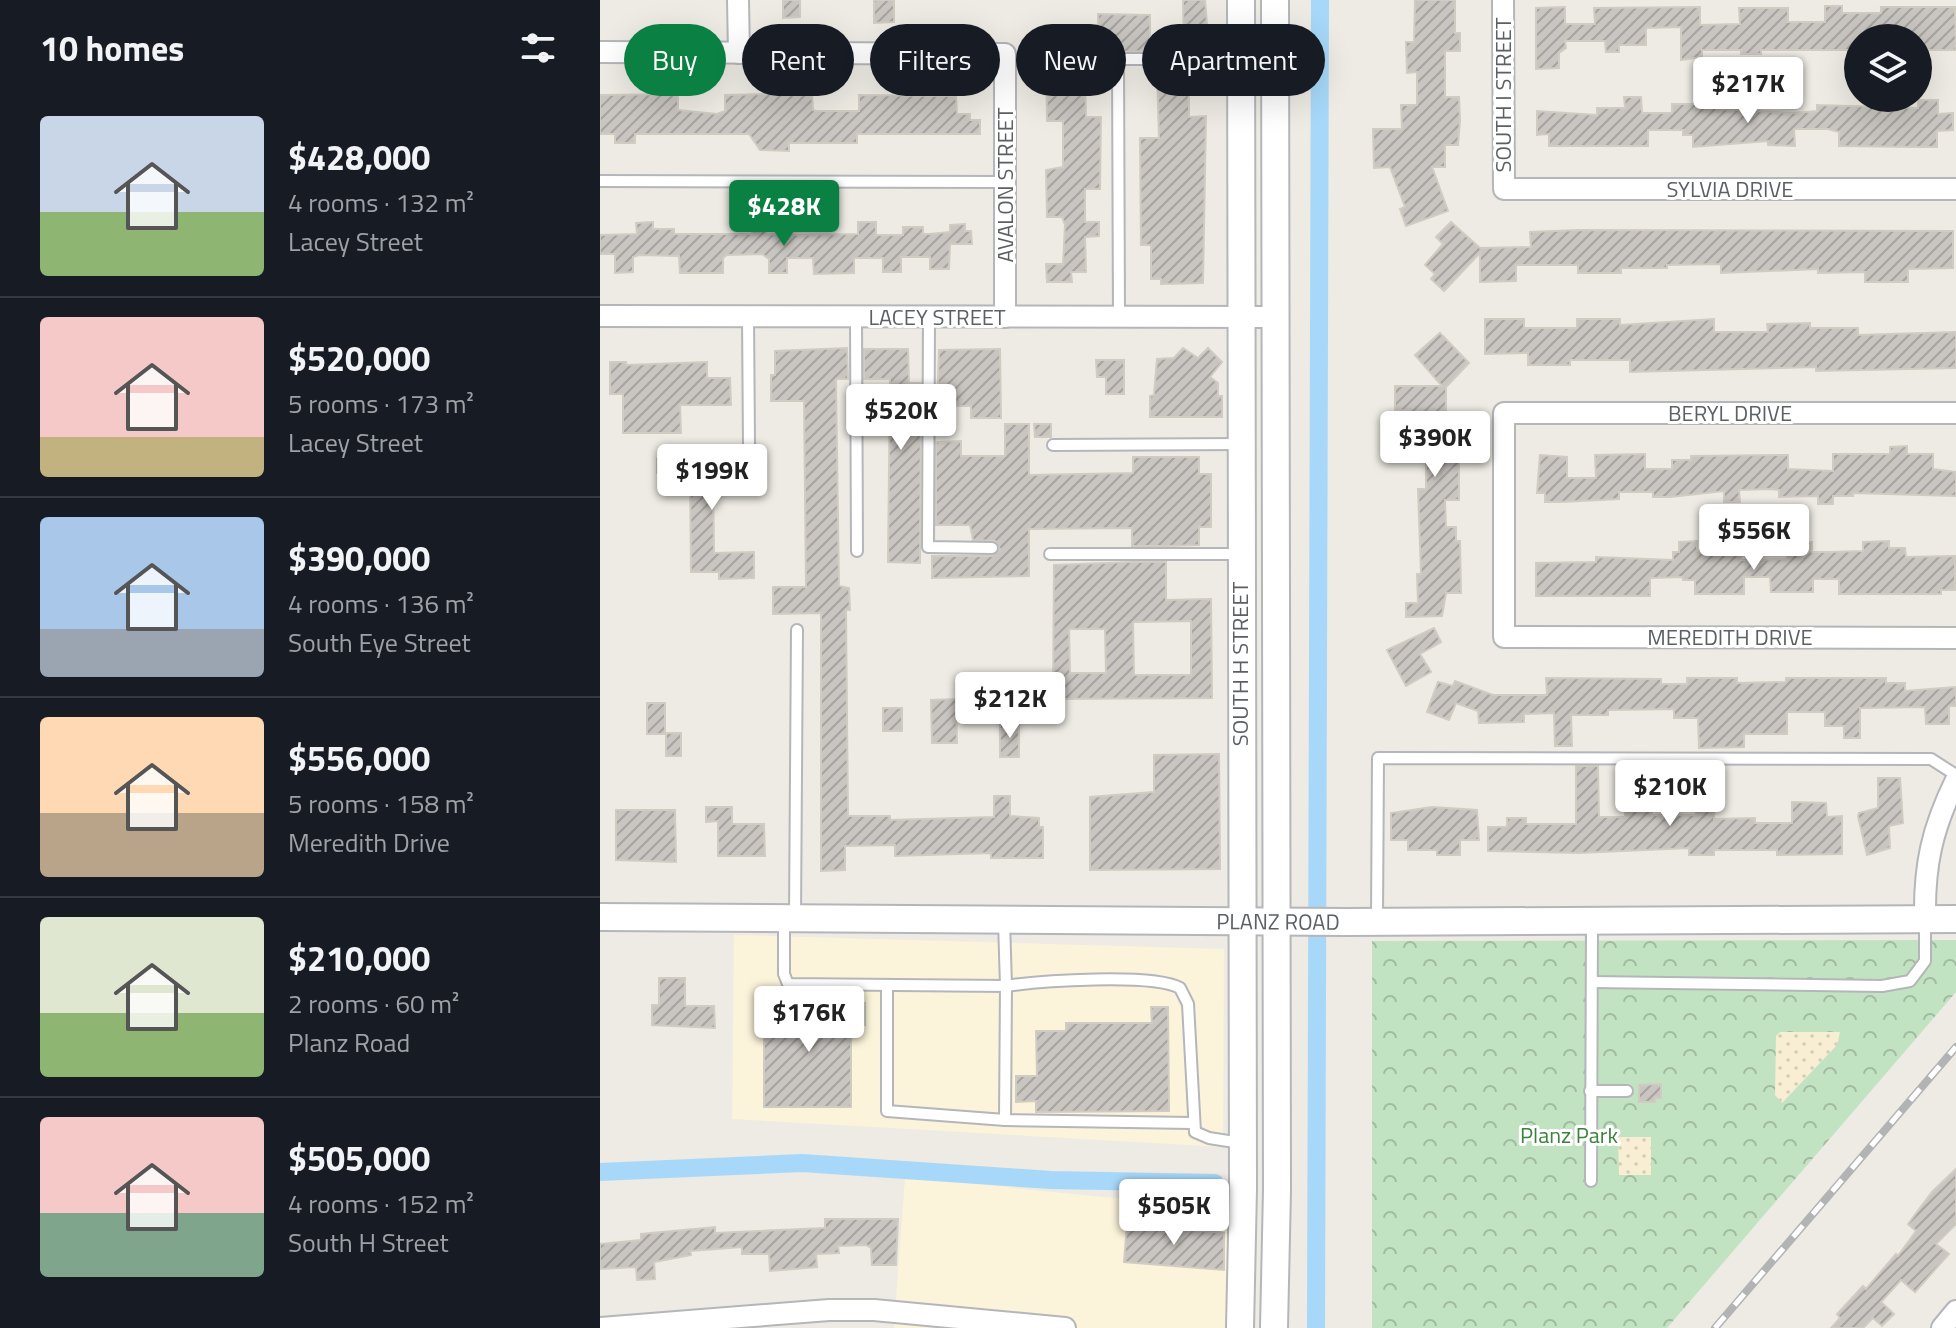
<!DOCTYPE html>
<html lang="en">
<head>
<meta charset="utf-8">
<style>
  :root { --surface:#171b24; --page:#242831; --text:#f1f3f6; --muted:#9ea1a6; --line:#363941; --accent:#0b8043 }
  body { margin:0; font-family:"Titillium Web",sans-serif; background:var(--page); color:var(--text); height:100vh; display:flex; flex-direction:column; font-size:30px; white-space:nowrap }
  * { box-sizing:border-box; margin:0 }
  p { font-size:26px; color:var(--muted) }
  .icon { flex:none; width:44px; height:44px; fill:none; stroke:currentColor; stroke-width:2; stroke-linecap:round; stroke-linejoin:round }
  .map { position:relative; flex:1; overflow:hidden }
  .side { display:flex; flex-direction:column; background:var(--surface); width:600px }
  .side>* { flex:none }
  .hud { position:absolute; left:24px; top:24px; width:760px; height:72px; display:flex; gap:16px }
  .fabs { position:absolute; left:1244px; top:24px; display:grid; gap:16px }
  .fabs a { display:grid; place-items:center; width:88px; height:88px; border-radius:50%; background:var(--surface); box-shadow:0 8px 32px #0002; font-size:40px }
  .price { position:absolute; translate:-50% -68px; padding:0 18px; border-radius:8px; background:#fff; color:#222; font-size:26px; line-height:52px; filter:drop-shadow(0 2px 4px #0008) }
  .price::after { content:''; position:absolute; left:50%; top:48px; width:24px; height:18px; margin-left:-12px; background:inherit; clip-path:polygon(0 0,100% 0,50% 100%) }
  .price.active { background:var(--accent); color:#fff }
  ul { padding:0; list-style:none }
  li { display:flex; align-items:center; gap:24px; height:200px; padding:0 40px }
  li+li { border-top:2px solid var(--line) }
  li span { display:grid; place-items:center; flex:none; width:224px; height:160px; border-radius:8px; color:#555 }
  li>.icon { margin-inline-start:auto }
  span .icon { width:96px; height:96px; fill:#fffc; stroke-width:1 }
  li b { font-size:34px }
  h2 { display:flex; justify-content:space-between; align-items:center; height:96px; padding:0 40px; font-size:34px }
  .chip { padding:0 28px; border-radius:36px; background:var(--surface); box-shadow:0 8px 32px #0002; font-size:28px; line-height:72px }
  .chip.active { background:var(--accent); color:#fff }
  main { display:flex; flex:1; min-height:0 }
  .map>svg:first-child { display:block }
  .commercial { fill:#fbf3da }
  .forest { fill:url(#forest-crowns) }
  .sand { fill:url(#sand-dots) }
  .lines { fill:none; stroke-linecap:round; stroke-linejoin:round }
  .canal { stroke:#a7d8f9; stroke-width:18 }
  .building { fill:url(#building-hatch); stroke:#d1ccc2; stroke-width:2; fill-rule:evenodd }
  .service-casing { stroke:#b4b6ba; stroke-width:14 }
  .minor-casing { stroke:#b4b6ba; stroke-width:24 }
  .tertiary-casing { stroke:#b4b6ba; stroke-width:30 }
  .service { stroke:#fff; stroke-width:10 }
  .minor { stroke:#fff; stroke-width:20 }
  .tertiary { stroke:#fff; stroke-width:26 }
  .rail-casing { stroke:#b2b3b3; stroke-width:8 }
  .rail { stroke:#fff; stroke-width:5; stroke-dasharray:15; stroke-linecap:butt }
  .labels { text-anchor:middle; dominant-baseline:central; stroke-width:6; stroke-linejoin:round; paint-order:stroke }
  .street-label { font-size:22px; fill:#5c5f63; stroke:#fff }
  .park-label { font-size:22px; fill:#3b833c; stroke:#fff }
</style>
</head>
<body>
<main>
<section class="side">
<h2>10 homes<svg class="icon" aria-label="filters" viewBox="0 0 24 24"><path d="M4 7h16M4 17h16"/><circle cx="9" cy="7" r="2"/><circle cx="15" cy="17" r="2"/></svg></h2>
<ul>
<li><span style="background:linear-gradient(#c9d6e8 60%,#8fb573 0)"><svg class="icon" aria-label="home" viewBox="0 0 24 24"><path d="M3 11l9-7 9 7M6 9v11h12V9"/></svg></span><div><b>$428,000</b><p>4 rooms · 132 m²</p><p>Lacey Street</p></div></li>
<li><span style="background:linear-gradient(#f6c9c9 75%,#c2b280 0)"><svg class="icon" aria-label="home" viewBox="0 0 24 24"><path d="M3 11l9-7 9 7M6 9v11h12V9"/></svg></span><div><b>$520,000</b><p>5 rooms · 173 m²</p><p>Lacey Street</p></div></li>
<li><span style="background:linear-gradient(#a9c7e8 70%,#9aa5b1 0)"><svg class="icon" aria-label="home" viewBox="0 0 24 24"><path d="M3 11l9-7 9 7M6 9v11h12V9"/></svg></span><div><b>$390,000</b><p>4 rooms · 136 m²</p><p>South Eye Street</p></div></li>
<li><span style="background:linear-gradient(#ffd9b3 60%,#b9a48a 0)"><svg class="icon" aria-label="home" viewBox="0 0 24 24"><path d="M3 11l9-7 9 7M6 9v11h12V9"/></svg></span><div><b>$556,000</b><p>5 rooms · 158 m²</p><p>Meredith Drive</p></div></li>
<li><span style="background:linear-gradient(#dfe7d0 60%,#8fb573 0)"><svg class="icon" aria-label="home" viewBox="0 0 24 24"><path d="M3 11l9-7 9 7M6 9v11h12V9"/></svg></span><div><b>$210,000</b><p>2 rooms · 60 m²</p><p>Planz Road</p></div></li>
<li><span style="background:linear-gradient(#f6c9c9 60%,#7fa58c 0)"><svg class="icon" aria-label="home" viewBox="0 0 24 24"><path d="M3 11l9-7 9 7M6 9v11h12V9"/></svg></span><div><b>$505,000</b><p>4 rooms · 152 m²</p><p>South H Street</p></div></li>
</ul>
</section>
<div class="map">
<svg width="1356" height="1328" viewBox="0 0 1356 1328">
  <defs>
    <pattern id="forest-crowns" width="20" height="18" patternUnits="userSpaceOnUse" patternTransform="scale(2)"><rect width="20" height="18" fill="#c2e3c1"/><path d="M2 6a3 3 0 1 1 6 0M12 15a3 3 0 1 1 6 0" fill="none" stroke="#a1bba0"/></pattern>
    <pattern id="sand-dots" width="8" height="8" patternUnits="userSpaceOnUse" patternTransform="scale(2)"><rect width="8" height="8" fill="#f8eed4"/><path d="M2 2h.1M6 6h.1" fill="none" stroke="#d7ceb9" stroke-width="1.8" stroke-linecap="round"/></pattern>
    <pattern id="building-hatch" width="6" height="6" patternUnits="userSpaceOnUse" patternTransform="scale(2)"><rect width="6" height="6" fill="#c9c5c0"/><path d="M-1 1l2-2M0 6l6-6M5 7l2-2" fill="none" stroke="#a6a3a0"/></pattern>
  </defs>
  <rect width="100%" height="100%" fill="#edebe3"/>
  <g class="commercial">
    <path d="M134,935L624,949L623,1147L132,1119Z"/>
    <path d="M305,1177L504,1197L631,1205L630,1328H294Z"/>
  </g>
  <path class="forest" d="M1356,940V992L1067,1328H772V941Z"/>
  <g class="sand">
    <path d="M1180,1032H1240L1237,1045L1182,1103L1175,1095L1176,1036Z"/>
    <path d="M1018,1137H1051V1175H1019Z"/>
  </g>
  <g class="lines">
    <g class="canal">
      <path d="M0,1172L202,1163L451,1180L615,1183"/>
      <path d="M716,1328L720,0"/>
    </g>
  </g>
  <g class="building">
    <path d="M183,0H200V17L183,18Z"/>
    <path d="M274,0H294V22L274,23Z"/>
    <path d="M583,0H605L608,36H602L603,51H584Z"/>
    <path d="M815,0H855V33H860V51H845V97H859L860,120L858,145H845V167H832L848,211L806,226L800,209L805,207L790,167L774,168L773,129H802L801,105H817V72L807,73L806,42H814Z"/>
    <path d="M1225,6H1242V13H1281V7H1355L1356,50H1318V38H1258V50H1161V54H1141V50H1102V57L1081,60V27L1046,28V45H1019V52H1006L1005,41H965L966,48L959,53V68L936,69V8L965,7V24H995L994,8L1100,7V25L1140,24L1139,8H1188V22H1225Z"/>
    <path d="M498,14L550,15V51L515,52L510,65H499Z"/>
    <path d="M446,58H495L496,82H485L486,117H501L500,189H485V222H499V236L485,237L486,272H471L472,282H447L446,264H463L465,225L462,217H447L446,170L463,167V121H447Z"/>
    <path d="M584,67H603L605,72L606,90H589V117L606,116L603,283L561,284V279H551V245H541L540,138H559L557,72H584Z"/>
    <path d="M212,93L213,110L216,111H259V95L356,96L357,114H370V120H380V134H257V143H189V151L160,150L149,134H35V143H15V134H0V95L78,94V110L117,114L125,111V95Z"/>
    <path d="M1024,97H1041L1042,113H1072V104H1116V109L1193,113L1217,111V105L1318,108V100H1338V114L1353,113V130L1337,131V147H1314L1239,146V132L1228,129H1194L1195,146L1168,145V141L1093,147V135H1083V130H1048V146H949V134L937,135V111L997,115V108H1025Z"/>
    <path d="M152,219H166V234L187,235L258,234V222H276V235H303V227H323V234H329L350,232V225L365,224V231H371L372,244H350L349,269H330V257H301V272H283V258H254V273L214,274L213,258H187V273H169V259L162,254L127,255L123,258V273H80L79,256L39,255L33,257V272L15,273V254H0V235L37,234L36,223L53,222V229H74V234H152Z"/>
    <path d="M851,222L880,248L931,247L930,232L978,230L1353,231V268L1308,269V282H1265V272L1218,273V269L1121,273V264L1067,265V268H1021V273H978V265H916V281L880,282V253L844,291L831,279L835,274L825,265L843,244L836,237Z"/>
    <path d="M885,319H924V328H977V319H1020V325L1114,319V332H1168L1167,324L1210,323V328H1258V335L1356,332V368L1216,371V367L1030,372V360H970V365H928V353L885,354Z"/>
    <path d="M840,333L869,363L846,387V451H859V500H845L846,527H856V541H860L861,593H846L842,616L806,617V603H818L817,574H821L818,489H826V427H809V410L795,411V386H842L815,355Z"/>
    <path d="M247,348L248,379H236L239,586L249,588L250,610H246L248,816H290V820L394,817V796H410V816L439,818V827H443V858H391V853L295,856V845L245,846V870L221,871V613L173,614V587H206L204,401H171V375H175V351Z"/>
    <path d="M583,348L598,358L608,348L622,362L610,377L618,383V396H622V417H550V396L554,395L557,359L574,358Z"/>
    <path d="M264,349H308L309,383H321L320,563L288,562L290,379H264Z"/>
    <path d="M400,349L401,418H371V406H337L339,350Z"/>
    <path d="M496,360H524V394H506V377H497Z"/>
    <path d="M10,362H26V365L107,362V378H130L131,405H80L81,433H23V394H10Z"/>
    <path d="M405,424H429V475L533,473V457H599V474H611V527H599V545L566,546H532V528L429,529V576L332,578V556H392L400,549L395,541L373,540L370,525H336V442L361,441V456H405Z"/>
    <path d="M434,424H451V437H435Z"/>
    <path d="M1307,446V454H1333V469L1356,472V496L1253,493V496H1233V504H1218V496L1179,497V490L1170,489L1139,490L1140,502H1124V491L1070,497H1053V492H1019V499L960,502H945V493H937L940,455L967,457V478H996L995,455L1045,454V469H1072V460H1091V456L1188,455V469L1233,471V454H1290V447Z"/>
    <path d="M164,456V474H113L114,553L154,552V578L119,579V572H91L90,473H57V459Z"/>
    <path d="M1097,541V551L1141,550V560L1187,559V542H1212V552H1230L1263,551V542L1289,541V548H1305L1306,557L1355,556V590H1341V594H1239V579H1213V592H1171L1170,577H1144V594H1095V580H1083V577L1050,578V596H936V563L996,562V557L1073,560V552H1079V542Z"/>
    <path d="M532,562H566V600L611,599L612,698L453,699L454,565ZM591,621V675H534L533,622ZM469,629H505L506,673H470Z"/>
    <path d="M834,628L841,642L820,654L831,672L806,686L787,650Z"/>
    <path d="M946,678L1061,679V684H1087V678H1137V683L1186,682V678H1286V683H1305V691L1356,687V706H1349V724H1326L1325,707L1260,708V738H1244V726H1225V712H1187V734H1144V747L1099,748L1098,718H1074V709L1008,710V715H971L972,746H955L954,713L924,714V722L879,723L878,711L856,703L849,720L827,712L838,682L853,686L855,681L893,695H947Z"/>
    <path d="M356,699L357,743H332L331,700Z"/>
    <rect x="47" y="703" width="18" height="31"/>
    <rect x="283" y="708" width="19" height="23"/>
    <path d="M419,723V757H400V724Z"/>
    <rect x="66" y="733" width="15" height="23"/>
    <path d="M619,754L620,869L490,870V797L554,792V755Z"/>
    <path d="M976,766H998L999,817H1025V810H1052V815H1096L1095,775H1116L1114,819L1155,818V823H1192V802L1226,803L1227,817L1242,816V854L1177,855V850H1114V855H1089V848L979,853L888,851V827H907V818H926V824H976Z"/>
    <path d="M1278,778H1300L1303,823L1289,826L1290,848L1267,855L1258,816L1259,813L1278,808Z"/>
    <path d="M106,807H132V824H164L165,856H118V821L106,822Z"/>
    <path d="M832,807L877,810L879,840H860V855H837V850H808V840H791V813Z"/>
    <path d="M16,810H75L76,862L16,860Z"/>
    <path d="M59,978H85V1006H114L115,1028L52,1025V1005H59Z"/>
    <path d="M164,1003H265V1025H251V1107H164Z"/>
    <path d="M551,1007H568L569,1111L436,1112V1101L416,1102V1076H437L436,1031H466V1023H552Z"/>
    <path d="M1061,1084V1098H1055V1102H1039V1085Z"/>
    <path d="M1356,1169V1224L1336,1244L1349,1254L1315,1292L1301,1280L1281,1302L1294,1314L1282,1326L1273,1318L1263,1328H1231L1240,1318L1237,1314L1263,1286L1266,1289L1296,1254L1298,1256L1316,1231L1308,1224L1332,1192Z"/>
    <path d="M225,1219H298L296,1265H272L271,1248L266,1245L238,1246L239,1253L216,1254L217,1267L170,1271L169,1254H142V1247L90,1251L91,1255L54,1262L55,1279L37,1280L36,1267L0,1269V1244L41,1240V1234L115,1227V1233L225,1228Z"/>
    <path d="M527,1224L624,1233V1270L524,1262Z"/>
  </g>
  <g class="lines">
    <g class="service-casing">
      <g id="service">
        <path d="M0,181L405,182"/>
        <path d="M148,317L149,445"/>
        <path d="M256,317L257,551"/>
        <path d="M329,317L328,547L392,548"/>
        <path d="M519,317L518,59H638"/>
        <path d="M453,445L640,444"/>
        <path d="M450,554H640"/>
        <path d="M195,916L197,630"/>
        <path d="M777,919L778,758L1331,759L1356,775"/>
        <path d="M184,920V974L188,984L406,986L405,1120L592,1123"/>
        <path d="M404,921L406,986C439,981 552,973 580,988L588,1004L595,1132L609,1138L641,1143"/>
        <path d="M992,982L1282,986L1310,981L1325,961V920"/>
        <path d="M287,986V1111L405,1120"/>
        <path d="M990,1091H1027"/>
        <path d="M991,1181L992,923"/>
      </g>
    </g>
    <g class="minor-casing">
      <g id="minor">
        <path d="M138,0L139,53"/>
        <path d="M903,0L904,189H1356"/>
        <path d="M0,52L405,54V317"/>
        <path d="M0,316L673,317"/>
        <path d="M1356,413H904V637L1356,638"/>
        <path d="M1325,919C1324,865 1332,829 1356,780"/>
        <path d="M0,1328L229,1310H274L465,1328"/>
        <path d="M1342,1328L1356,1311"/>
      </g>
    </g>
    <g class="tertiary-casing">
      <g id="tertiary">
        <path id="s1" d="M0,917L746,922L1356,919"/>
        <path d="M640,1328L643,1188L641,0"/>
        <path d="M674,1328L677,1190L675,0"/>
      </g>
    </g>
    <use href="#service" class="service"/>
    <use href="#minor" class="minor"/>
    <use href="#tertiary" class="tertiary"/>
    <g class="rail-casing">
      <path id="rail" d="M1115,1328L1356,1047"/>
    </g>
    <use href="#rail" class="rail"/>
  </g>
  <g class="labels">
    <g class="street-label">
      <text transform="translate(903 95) rotate(-90)">SOUTH I STREET</text>
      <text transform="translate(405 185) rotate(-90)">AVALON STREET</text>
      <text x="1130" y="189">SYLVIA DRIVE</text>
      <text x="337" y="317">LACEY STREET</text>
      <text x="1130" y="413">BERYL DRIVE</text>
      <text x="1130" y="637">MEREDITH DRIVE</text>
      <text transform="translate(640 664) rotate(-90)">SOUTH H STREET</text>
      <text stroke="none"><textPath href="#s1" startOffset="678">PLANZ ROAD</textPath></text>
    </g>
    <g class="park-label">
      <text x="969" y="1135">Planz Park</text>
    </g>
  </g>
</svg>
<div class="fabs">
<a><svg class="icon" aria-label="layers" viewBox="0 0 24 24"><path d="M12 4l9 5-9 5-9-5zM3 14l9 5 9-5"/></svg></a>
</div>
<b class="price" style="left:1148px;top:125px">$217K</b>
<b class="price active" style="left:184px;top:248px">$428K</b>
<b class="price" style="left:301px;top:452px">$520K</b>
<b class="price" style="left:835px;top:479px">$390K</b>
<b class="price" style="left:112px;top:512px">$199K</b>
<b class="price" style="left:1154px;top:572px">$556K</b>
<b class="price" style="left:410px;top:740px">$212K</b>
<b class="price" style="left:1070px;top:828px">$210K</b>
<b class="price" style="left:209px;top:1054px">$176K</b>
<b class="price" style="left:574px;top:1247px">$505K</b>
<div class="hud">
<a class="chip active">Buy</a>
<a class="chip">Rent</a>
<a class="chip">Filters</a>
<a class="chip">New</a>
<a class="chip">Apartment</a>
</div>
</div>
</main>
</body>
</html>
